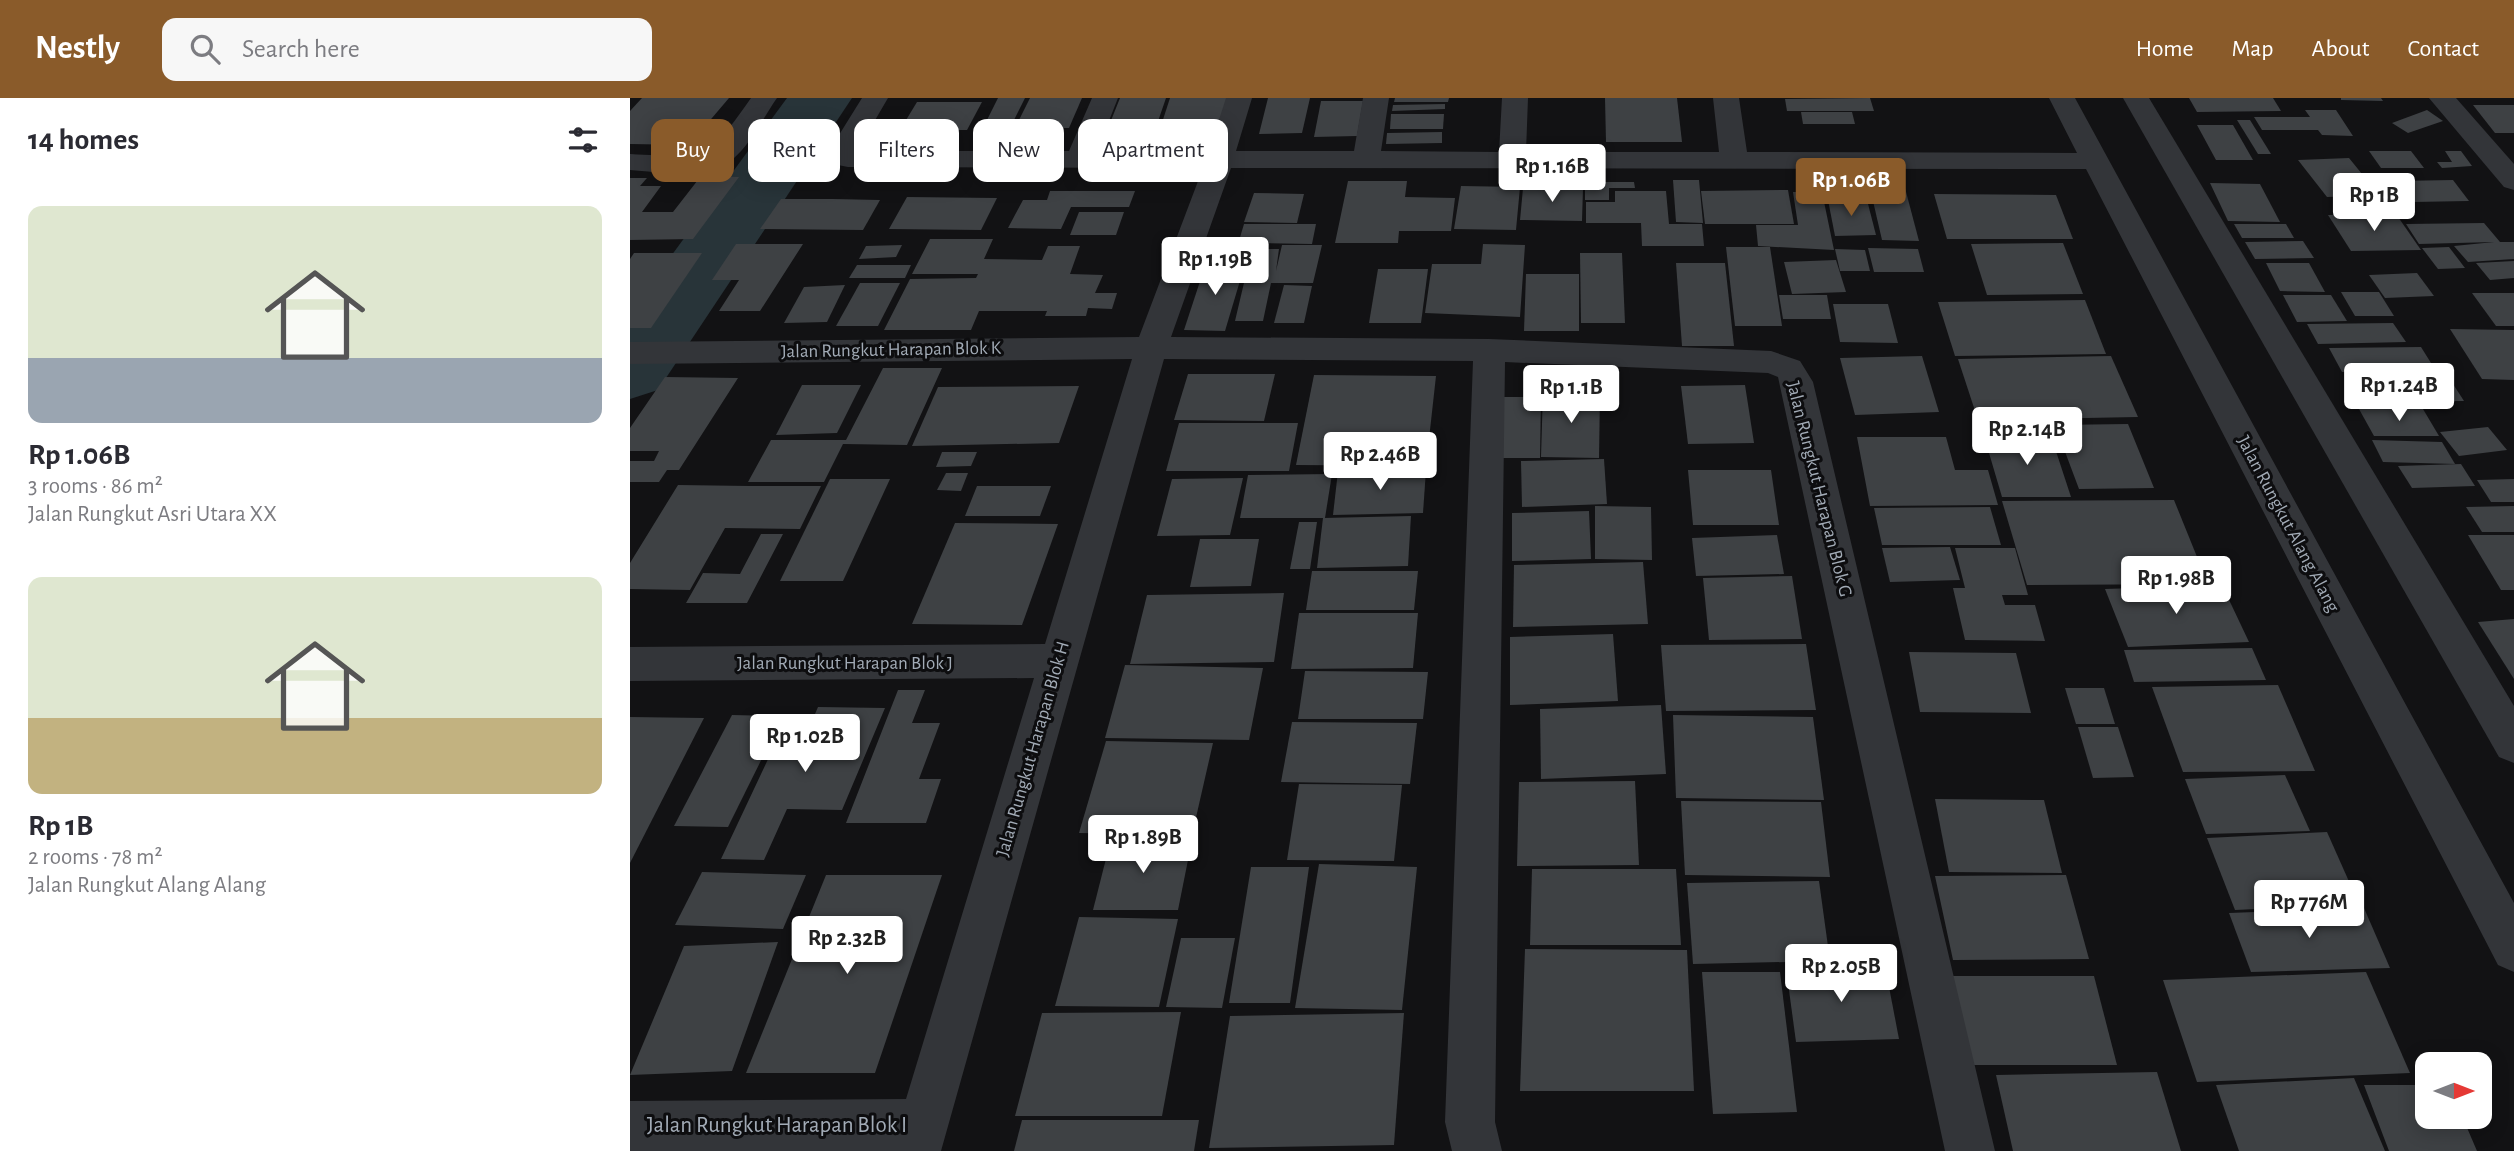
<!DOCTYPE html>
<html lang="en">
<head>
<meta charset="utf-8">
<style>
  :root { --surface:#fff; --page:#f7f7f7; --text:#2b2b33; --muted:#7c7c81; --accent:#8a5b2a }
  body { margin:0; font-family:"Alegreya Sans",sans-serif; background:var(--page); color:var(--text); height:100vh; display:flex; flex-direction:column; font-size:26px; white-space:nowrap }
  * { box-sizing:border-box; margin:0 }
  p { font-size:23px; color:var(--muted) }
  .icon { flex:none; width:38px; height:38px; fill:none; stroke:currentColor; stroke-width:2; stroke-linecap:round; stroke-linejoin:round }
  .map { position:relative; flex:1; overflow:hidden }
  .panel { display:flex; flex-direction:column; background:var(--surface); width:630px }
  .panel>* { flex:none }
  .top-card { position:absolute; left:21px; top:21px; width:665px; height:63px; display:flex; gap:14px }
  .needle { width:46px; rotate:90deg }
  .controls { position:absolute; left:1785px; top:954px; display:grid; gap:14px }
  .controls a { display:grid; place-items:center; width:77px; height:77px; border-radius:14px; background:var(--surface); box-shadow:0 4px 18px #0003; font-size:35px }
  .price { position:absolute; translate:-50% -60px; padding:0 16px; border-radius:7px; background:#fff; color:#222; font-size:23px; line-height:46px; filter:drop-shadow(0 2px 4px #0008) }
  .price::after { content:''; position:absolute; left:50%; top:42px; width:21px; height:16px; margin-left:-10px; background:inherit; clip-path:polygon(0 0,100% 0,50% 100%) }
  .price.active { background:var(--accent); color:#fff }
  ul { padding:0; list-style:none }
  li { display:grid; align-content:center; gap:14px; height:371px; padding:0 28px }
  li span { display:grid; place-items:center; height:217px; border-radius:14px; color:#555 }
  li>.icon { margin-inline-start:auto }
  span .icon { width:126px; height:126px; fill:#fffc; stroke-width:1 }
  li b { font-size:30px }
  h2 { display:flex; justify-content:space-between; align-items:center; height:84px; padding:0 28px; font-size:30px }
  .tag { padding:0 24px; border-radius:14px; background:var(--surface); box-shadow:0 4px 18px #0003; font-size:24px; line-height:63px }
  .tag.active { background:var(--accent); color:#fff }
  header { display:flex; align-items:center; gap:42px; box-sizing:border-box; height:98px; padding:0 35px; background:var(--accent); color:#fff }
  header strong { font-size:33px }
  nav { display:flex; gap:38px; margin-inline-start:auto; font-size:24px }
  .search { width:490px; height:63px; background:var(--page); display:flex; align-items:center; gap:18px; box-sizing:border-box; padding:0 24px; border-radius:14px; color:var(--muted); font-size:26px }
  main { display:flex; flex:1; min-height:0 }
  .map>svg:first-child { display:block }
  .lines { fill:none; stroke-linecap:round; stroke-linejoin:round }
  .river { fill:#283439; fill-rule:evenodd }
  .building { fill:#3e4144 }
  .minor { fill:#333539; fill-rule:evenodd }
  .labels { text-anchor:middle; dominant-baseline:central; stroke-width:6; stroke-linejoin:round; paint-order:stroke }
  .street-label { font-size:19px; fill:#a2abb6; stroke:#0d0d0f }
  .near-street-label { font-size:23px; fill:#a2abb6; stroke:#0d0d0f }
</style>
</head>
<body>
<header>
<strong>Nestly</strong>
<div class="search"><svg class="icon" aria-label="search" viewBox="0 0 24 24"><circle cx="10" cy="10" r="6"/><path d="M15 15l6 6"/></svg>Search here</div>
<nav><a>Home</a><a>Map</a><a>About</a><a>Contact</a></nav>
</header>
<main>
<section class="panel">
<h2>14 homes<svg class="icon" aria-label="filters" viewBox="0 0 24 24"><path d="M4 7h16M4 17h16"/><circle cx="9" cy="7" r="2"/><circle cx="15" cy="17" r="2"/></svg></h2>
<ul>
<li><span style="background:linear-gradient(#dfe7d0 70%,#9aa5b1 0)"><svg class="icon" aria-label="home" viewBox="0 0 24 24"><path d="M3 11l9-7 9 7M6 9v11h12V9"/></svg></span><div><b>Rp 1.06B</b><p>3 rooms · 86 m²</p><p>Jalan Rungkut Asri Utara XX</p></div></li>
<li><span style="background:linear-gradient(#dfe7d0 65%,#c2b280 0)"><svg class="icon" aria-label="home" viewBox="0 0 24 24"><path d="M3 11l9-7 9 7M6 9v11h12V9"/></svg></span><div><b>Rp 1B</b><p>2 rooms · 78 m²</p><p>Jalan Rungkut Alang Alang</p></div></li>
</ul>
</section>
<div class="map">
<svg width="1884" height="1053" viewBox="0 0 1884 1053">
  <rect width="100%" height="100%" fill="#121214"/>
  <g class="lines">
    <path class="river" d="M157,0H222L28,292L0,301V214Z"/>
  </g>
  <g class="building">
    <path d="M12,0H99L59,47L0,46V13Z"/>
    <path d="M368,0H395L380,30H353Z"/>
    <path d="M400,0H452L439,30H385Z"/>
    <path d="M490,0H536L524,35H476Z"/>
    <path d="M540,0H600L589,39L527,40Z"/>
    <path d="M638,0H680L672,35L629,36Z"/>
    <path d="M765,0H819L818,4H764Z"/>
    <path d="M975,0H1047L1052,44H976Z"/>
    <path d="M1240,0L1244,13H1157L1155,1Z"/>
    <path d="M1559,0H1643L1651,13L1567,14Z"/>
    <path d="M1711,0H1751L1753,3L1711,2Z"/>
    <path d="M691,3H733L727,38L684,39Z"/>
    <path d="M287,4H352L337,32H270Z"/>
    <path d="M815,6V11L762,13L763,7Z"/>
    <path d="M1843,7H1884V35H1865Z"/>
    <path d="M1675,12H1706L1723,38L1692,37L1688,32H1632L1624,19H1680Z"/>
    <path d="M1797,12L1813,23L1778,35L1762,25Z"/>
    <path d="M1171,14H1222L1225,26H1173Z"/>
    <path d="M761,16H814L813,31H760Z"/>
    <path d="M1607,22H1620L1641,56H1628Z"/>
    <path d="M1567,27H1603L1623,62H1586Z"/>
    <path d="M812,34V45L756,46L757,35Z"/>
    <path d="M1739,53H1781L1794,70H1751Z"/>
    <path d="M1815,53H1831L1842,68L1812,70L1807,64H1822Z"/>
    <path d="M1719,60L1749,97L1697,99L1668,62Z"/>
    <path d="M71,78L109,79L63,141L0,142V80H17L10,88H31L12,114H43Z"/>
    <path d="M1043,82H1069L1073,125L1046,124Z"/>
    <path d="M1823,82L1839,103L1783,104L1768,83Z"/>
    <path d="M718,83H777L775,99L825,100L821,133H769L768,145H705Z"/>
    <path d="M951,84H1004L1005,90H979V102H955V90H952Z"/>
    <path d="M1580,85L1630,86L1650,124L1598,123Z"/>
    <path d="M831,88L890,89L886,132L824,131Z"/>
    <path d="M893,90H953L952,123L890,122Z"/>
    <path d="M1240,90H1275L1289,143L1252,142Z"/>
    <path d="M1158,92L1164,126H1075L1071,93Z"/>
    <path d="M420,93H505L499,109H441L431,131L378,130L393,102H417Z"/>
    <path d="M985,93H1036L1039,126H1072L1074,148H1012L1011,125H956V104H985Z"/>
    <path d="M1163,94H1192L1204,152L1128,148L1126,127H1168Z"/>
    <path d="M624,95L674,96L667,125L614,124Z"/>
    <path d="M1304,96L1426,97L1443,141H1317Z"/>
    <path d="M277,99L367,100L351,132L259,131Z"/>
    <path d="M151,101H203L250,102L233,132L130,131Z"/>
    <path d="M1198,102H1237L1246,137L1205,138Z"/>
    <path d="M449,114H494L486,137H440Z"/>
    <path d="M1766,116L1791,152L1721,153L1698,117Z"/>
    <path d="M1854,125L1870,144H1884V161L1838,164L1824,148L1864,144L1789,146L1776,126Z"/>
    <path d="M614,126H686L682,146L622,145L617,163H579L584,146H608Z"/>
    <path d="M1604,126H1656L1664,140H1612Z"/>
    <path d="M300,141H363L354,161L412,162L418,148H450L440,176L473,177L465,195H487L482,211L458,210L456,218H415L417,213H349L341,232H254L280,181L346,180L348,176H282Z"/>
    <path d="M1673,143L1684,160L1625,161L1615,144Z"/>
    <path d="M1433,145L1453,196L1357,197L1341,146Z"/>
    <path d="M106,146H173L130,213H89L109,182H82Z"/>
    <path d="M853,146L895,147L890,219L795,215L802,166H851Z"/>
    <path d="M272,147L266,159L229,161L236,148Z"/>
    <path d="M652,147H692L683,185H641L633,223H605L622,151H649L646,173Z"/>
    <path d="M1096,149H1140L1152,228H1105Z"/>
    <path d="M1819,149L1835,170L1808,171L1792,150Z"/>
    <path d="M1238,150L1288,151L1294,174H1244Z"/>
    <path d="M1205,151L1235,152L1240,173H1210Z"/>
    <path d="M4,155H72L21,230H0V161Z"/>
    <path d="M950,155H992L995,225H951Z"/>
    <path d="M1206,162L1216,194L1162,196L1154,164Z"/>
    <path d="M1884,163V180L1860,182L1846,165Z"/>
    <path d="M576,165L615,166L595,233L554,232Z"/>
    <path d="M1046,165H1095L1104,248H1052Z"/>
    <path d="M1636,165H1679L1695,194L1650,193Z"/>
    <path d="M227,167H281L275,180H219Z"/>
    <path d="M748,171H798L791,225H739Z"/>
    <path d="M1787,175L1804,198L1755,200L1739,177Z"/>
    <path d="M896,176H949V233H894Z"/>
    <path d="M230,185H270L248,228H206Z"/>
    <path d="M215,187L197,224L154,225L174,189Z"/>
    <path d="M654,187L682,188L674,225H644Z"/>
    <path d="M1711,194H1749L1764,218H1725Z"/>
    <path d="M1842,195H1884V228H1866Z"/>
    <path d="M1149,197H1197L1201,221H1153Z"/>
    <path d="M1653,197H1701L1717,223L1667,224Z"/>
    <path d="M1455,202L1476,256L1325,258L1308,204Z"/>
    <path d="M1203,206H1258L1268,245L1210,244Z"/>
    <path d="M1763,225L1776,244L1688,246L1677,226Z"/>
    <path d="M1820,231L1884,232V282L1852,281Z"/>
    <path d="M1791,249L1806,273L1712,274L1699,250Z"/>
    <path d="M1292,258L1309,314L1225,317L1210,260Z"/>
    <path d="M1481,258L1508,319L1348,322L1328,261Z"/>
    <path d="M253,270H312L277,347L213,346L194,384H118L141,342H216Z"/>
    <path d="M558,276H645L634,323L544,322Z"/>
    <path d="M684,277L806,278L796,368L666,367Z"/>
    <path d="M35,279L108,280L49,372H37L29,384H0V363H24L29,353H0V330Z"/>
    <path d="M1823,286L1834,303L1737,304L1727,287Z"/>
    <path d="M172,287H231L207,335L146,337Z"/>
    <path d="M1115,287L1124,345L1058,346L1051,288Z"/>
    <path d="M449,288L429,345L282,348L308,289Z"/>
    <path d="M913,293L970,294L969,360L911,359Z"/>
    <path d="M873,299H911L910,360H870Z"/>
    <path d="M1729,311H1793L1809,338H1744Z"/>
    <path d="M549,325H668L659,373H536Z"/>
    <path d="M1498,326L1524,390L1449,391L1425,327Z"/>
    <path d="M1858,329L1877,352L1829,358L1810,334Z"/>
    <path d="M1354,338H1421L1441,399H1372Z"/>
    <path d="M1227,339H1316L1325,372H1358L1368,407L1240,408Z"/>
    <path d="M1742,342L1812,344L1825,366L1753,364Z"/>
    <path d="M312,354H347L341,368L306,369Z"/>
    <path d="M974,361L977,406L892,409L891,363Z"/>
    <path d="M1831,366L1845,388L1782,390L1768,368Z"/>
    <path d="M796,372L793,415L703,417L708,373Z"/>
    <path d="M1058,372H1141L1149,427H1063Z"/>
    <path d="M316,375H338L331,393L307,392Z"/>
    <path d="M702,376L695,420H610L618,377Z"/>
    <path d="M613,380L600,437L527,438L542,381Z"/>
    <path d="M200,381H260L213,483H150Z"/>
    <path d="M1884,381V404H1861L1847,382Z"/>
    <path d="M48,387L120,388H191L170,431L95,430L60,492L0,491V465Z"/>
    <path d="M347,388H421L410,418H335Z"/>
    <path d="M1544,402L1578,486L1397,487L1372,403Z"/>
    <path d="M965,408L1021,409L1022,462L965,461Z"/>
    <path d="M1884,408V434H1852L1836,409Z"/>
    <path d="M1360,409L1371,447H1252L1244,410Z"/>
    <path d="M959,413L961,461L882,463V415Z"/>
    <path d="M781,418L778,468L687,470L693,420Z"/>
    <path d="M669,424H687L680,471H660Z"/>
    <path d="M325,425L428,426L392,527L282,526Z"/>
    <path d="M131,436H153L117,505H56L73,475L110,476Z"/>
    <path d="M1147,437L1154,476L1066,478L1062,440Z"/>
    <path d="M1838,437H1884V492H1871Z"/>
    <path d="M570,441H629L621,488L560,489Z"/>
    <path d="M1320,449L1330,482L1260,484L1252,450Z"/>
    <path d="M1325,450H1385L1398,497H1372L1375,507H1405L1415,543L1335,542L1323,490H1335Z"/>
    <path d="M1013,464L1018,526L883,529L884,467Z"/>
    <path d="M682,473H788L784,512H676Z"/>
    <path d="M1162,478L1172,541L1079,542L1073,480Z"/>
    <path d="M1592,487L1619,544L1498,549L1475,491Z"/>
    <path d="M654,495L644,564L500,566L517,497Z"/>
    <path d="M669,515H788L783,570L661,571Z"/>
    <path d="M1884,521V581L1848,524Z"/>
    <path d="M983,536L988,603L880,607V539Z"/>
    <path d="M1176,546L1186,612L1036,613L1031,547Z"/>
    <path d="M1622,550L1636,582L1504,584L1494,552Z"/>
    <path d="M1279,554L1386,555L1401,615L1290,614Z"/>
    <path d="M495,567L633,570L619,642L475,640Z"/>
    <path d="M675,573L798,574L793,621H668Z"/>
    <path d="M1648,587L1685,673L1553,674L1522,589Z"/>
    <path d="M1435,590H1474L1485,626H1446Z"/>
    <path d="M268,592H295L282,625H310L289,681H311L296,725H216Z"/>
    <path d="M1031,607L1036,676L911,681L910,611Z"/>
    <path d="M188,609L255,610L212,712L157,711L134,762L91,761L156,623H182Z"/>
    <path d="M102,617L153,618L98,729L44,728Z"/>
    <path d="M1043,617L1183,619L1194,702L1046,700Z"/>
    <path d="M0,619L74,620L0,765Z"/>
    <path d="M662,624L787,625L780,686L651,684Z"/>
    <path d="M1448,629H1488L1504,679L1463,680Z"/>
    <path d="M476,643L583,645L562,737L449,735Z"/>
    <path d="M1655,677L1680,733L1576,736L1555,681Z"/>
    <path d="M1005,683L1009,767L887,768L889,684Z"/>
    <path d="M669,686L772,687L764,763L657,762Z"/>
    <path d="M1305,701L1414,702L1432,775L1319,774Z"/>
    <path d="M1051,703L1191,704L1200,779L1055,777Z"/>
    <path d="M1697,734L1729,806L1605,812L1577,740Z"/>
    <path d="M481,741L562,742L548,812H463Z"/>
    <path d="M689,766L787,769L772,912L665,910Z"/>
    <path d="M621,769H679L660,905H599Z"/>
    <path d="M902,771H1046L1051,847H900Z"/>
    <path d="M72,774L176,777L153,831L45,827Z"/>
    <path d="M196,777H312L245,975H116Z"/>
    <path d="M1436,777L1459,861L1323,862L1305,778Z"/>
    <path d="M1189,783L1200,863L1063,866L1057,785Z"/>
    <path d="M1734,810L1760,870L1621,874L1599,815Z"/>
    <path d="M449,819L548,821L529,909L425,908Z"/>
    <path d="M551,840H605L592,910L536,909Z"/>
    <path d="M148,844L102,973L0,977L54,848Z"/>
    <path d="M895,851L1057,852L1064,993H890Z"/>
    <path d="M1255,868L1269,941L1166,944L1156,870Z"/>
    <path d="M1072,874H1150L1167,1014L1083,1016Z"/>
    <path d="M1736,874L1780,975L1567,984L1533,882Z"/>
    <path d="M1320,878H1464L1487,967H1336Z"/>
    <path d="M551,914L532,1018H385L412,915Z"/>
    <path d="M774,915L764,1047L579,1050L600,918Z"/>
    <path d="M1527,974L1551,1053H1383L1366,977Z"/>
    <path d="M1724,980L1755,1053H1609L1586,987Z"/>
    <path d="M1734,987H1797V1018H1832L1847,1053H1759Z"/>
    <path d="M392,1022H569L564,1053H384Z"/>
  </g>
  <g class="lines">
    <g class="minor">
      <path d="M121,0H147C133,20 121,46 102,62C77,83 30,74 0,72V56C78,60 75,65 121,0Z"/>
      <path d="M232,0H258L227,53H439L462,0H488L467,53H579L596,0H622L606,53H724L733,0H759L751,53L869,54L872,0H898L896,54H1089L1083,0H1109L1117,54L1447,55L1419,0H1445L1884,805V874L1868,867L1456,71L601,70L541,239L859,241L1141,253L1170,263L1183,284L1365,1053H1315L1148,279L1138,275L875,264L865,1024L872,1053H822L815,1024L843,263L534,261L311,1053H0V1003L276,1001L404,580L0,583V549L415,546L502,261L0,266V244L509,239L573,70L218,69L208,67L199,53Z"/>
      <path d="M1493,0H1519L1884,608V665L1869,659Z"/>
      <path d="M1799,0H1826L1884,66V92L1874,89Z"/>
    </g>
  </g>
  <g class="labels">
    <g class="street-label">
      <text transform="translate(261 252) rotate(-1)">Jalan Rungkut Harapan Blok K</text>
      <text transform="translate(1189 391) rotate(76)">Jalan Rungkut Harapan Blok G</text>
      <text transform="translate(1658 426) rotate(62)">Jalan Rungkut Alang Alang</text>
      <text x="215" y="565">Jalan Rungkut Harapan Blok J</text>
      <text transform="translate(403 651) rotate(-74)">Jalan Rungkut Harapan Blok H</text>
    </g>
    <g class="near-street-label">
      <text x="147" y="1027">Jalan Rungkut Harapan Blok I</text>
    </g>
  </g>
</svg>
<div class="controls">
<a><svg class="needle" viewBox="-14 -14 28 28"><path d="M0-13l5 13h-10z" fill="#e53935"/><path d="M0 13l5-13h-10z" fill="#7c7c81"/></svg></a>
</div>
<b class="price" style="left:922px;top:106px">Rp 1.16B</b>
<b class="price active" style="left:1221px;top:120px">Rp 1.06B</b>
<b class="price" style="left:1744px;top:135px">Rp 1B</b>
<b class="price" style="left:585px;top:199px">Rp 1.19B</b>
<b class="price" style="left:1769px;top:325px">Rp 1.24B</b>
<b class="price" style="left:941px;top:327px">Rp 1.1B</b>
<b class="price" style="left:1397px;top:369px">Rp 2.14B</b>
<b class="price" style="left:750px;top:394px">Rp 2.46B</b>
<b class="price" style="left:1546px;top:518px">Rp 1.98B</b>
<b class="price" style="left:175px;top:676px">Rp 1.02B</b>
<b class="price" style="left:513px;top:777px">Rp 1.89B</b>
<b class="price" style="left:1679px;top:842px">Rp 776M</b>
<b class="price" style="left:217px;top:878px">Rp 2.32B</b>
<b class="price" style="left:1211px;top:906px">Rp 2.05B</b>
<div class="top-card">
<a class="tag active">Buy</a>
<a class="tag">Rent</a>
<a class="tag">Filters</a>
<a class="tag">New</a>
<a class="tag">Apartment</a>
</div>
</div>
</main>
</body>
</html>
